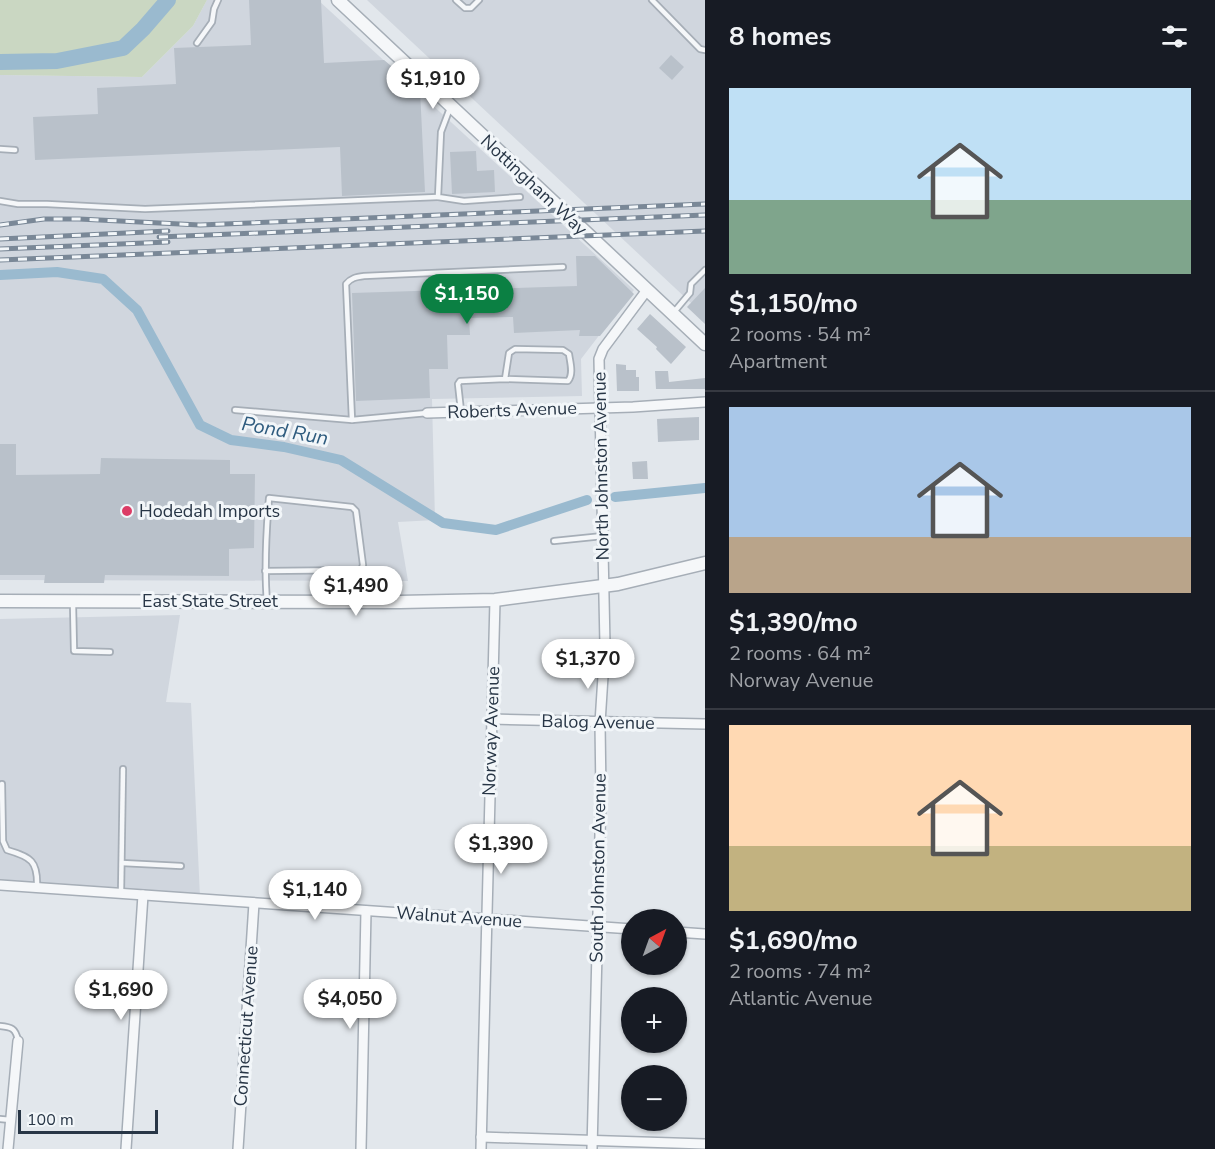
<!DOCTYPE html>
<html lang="en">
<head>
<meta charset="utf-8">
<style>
  :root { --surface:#171b24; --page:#242831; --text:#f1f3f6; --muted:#9ea1a6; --line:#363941; --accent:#0b8043 }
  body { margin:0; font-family:"Nunito Sans",sans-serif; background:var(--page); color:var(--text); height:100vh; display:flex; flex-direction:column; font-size:22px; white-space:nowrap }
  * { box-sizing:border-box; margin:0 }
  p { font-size:20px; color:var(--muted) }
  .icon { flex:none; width:33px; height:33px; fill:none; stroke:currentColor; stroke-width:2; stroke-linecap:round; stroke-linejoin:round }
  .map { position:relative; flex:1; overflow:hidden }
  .drawer { display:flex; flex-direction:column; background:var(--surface); width:510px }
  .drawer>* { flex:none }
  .needle { width:39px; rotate:41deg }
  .tools { position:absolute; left:621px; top:909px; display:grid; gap:12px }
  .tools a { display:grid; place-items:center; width:66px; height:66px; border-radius:50%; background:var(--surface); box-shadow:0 2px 4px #0004; font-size:30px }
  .scale { position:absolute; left:18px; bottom:15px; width:140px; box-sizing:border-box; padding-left:6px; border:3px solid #283646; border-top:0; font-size:16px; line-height:21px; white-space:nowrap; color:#283646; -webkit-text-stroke:4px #f2f6f9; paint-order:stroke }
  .price { position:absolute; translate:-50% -51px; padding:0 14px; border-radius:21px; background:#fff; color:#222; font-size:20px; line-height:39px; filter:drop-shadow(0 2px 3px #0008) }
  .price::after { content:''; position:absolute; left:50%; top:36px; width:18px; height:14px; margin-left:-9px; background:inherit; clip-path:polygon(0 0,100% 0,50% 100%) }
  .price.active { background:var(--accent); color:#fff }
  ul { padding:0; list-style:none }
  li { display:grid; align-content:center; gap:12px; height:318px; padding:0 24px }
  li+li { border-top:2px solid var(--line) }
  li span { display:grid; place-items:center; height:186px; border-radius:0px; color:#555 }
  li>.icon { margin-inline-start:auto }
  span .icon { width:108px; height:108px; fill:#fffc; stroke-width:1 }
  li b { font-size:26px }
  h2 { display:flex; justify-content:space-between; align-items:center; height:72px; padding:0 24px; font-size:26px }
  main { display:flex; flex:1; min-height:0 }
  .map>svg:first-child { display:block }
  .built { fill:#d0d6de }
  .green { fill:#cad7c2 }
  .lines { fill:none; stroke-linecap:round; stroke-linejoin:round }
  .canal { stroke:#9abacf; stroke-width:10 }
  .river { stroke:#9abacf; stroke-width:16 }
  .building { fill:#b9c1ca }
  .service-casing { stroke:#a6aeb7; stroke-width:8 }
  .minor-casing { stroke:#a6aeb7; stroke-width:12 }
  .tertiary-casing { stroke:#a6aeb7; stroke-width:15 }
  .service { stroke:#f5f7f9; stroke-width:4.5 }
  .minor { stroke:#f5f7f9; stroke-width:9 }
  .tertiary { stroke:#f5f7f9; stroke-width:12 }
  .rail-casing { stroke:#7a8897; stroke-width:5 }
  .rail { stroke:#f2f6f9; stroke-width:3; stroke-dasharray:9; stroke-linecap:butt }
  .poi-dot { fill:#dc3c66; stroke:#f2f6f9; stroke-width:2 }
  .labels { text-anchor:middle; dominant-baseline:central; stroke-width:6; stroke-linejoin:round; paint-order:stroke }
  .street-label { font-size:18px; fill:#283646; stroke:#f2f6f9 }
  .poi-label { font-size:18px; fill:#283646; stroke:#f2f6f9; text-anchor:start }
  .water-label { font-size:20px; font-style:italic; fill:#2e5b7e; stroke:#f2f6f9 }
</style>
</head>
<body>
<main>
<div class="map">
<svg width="705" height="1149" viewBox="0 0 705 1149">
  <rect width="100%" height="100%" fill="#e2e7ec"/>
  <g class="built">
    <path d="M207,0H318L634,290L581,359L582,396L432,399L435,520L398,522L408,581L0,580V75L142,77L193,26Z"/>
    <path d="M367,0H705V316Z"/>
    <path d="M180,615L166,702L191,703L200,897L0,884V619Z"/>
  </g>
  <path class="green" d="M0,0H207L193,26L142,77L0,75Z"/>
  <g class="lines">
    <g class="canal">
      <path d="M0,275L57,272L103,279L137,310L200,425L231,440L284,447L341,460L443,523L496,530L587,500"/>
      <path d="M615,497L705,488"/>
    </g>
    <path class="river" d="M0,62L57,61L123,48L143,29L168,0"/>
  </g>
  <g class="building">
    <path d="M249,0H321L324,63L384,60L420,90L425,192L342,196L340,147L35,160L33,117L98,114L97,88L176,84L174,48L251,45Z"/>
    <path d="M671,55L684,67L672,80L659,68Z"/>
    <path d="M476,151L477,171L494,170L495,192L452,194L450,152Z"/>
    <path d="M576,256H595L634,294L600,336H579L580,330L514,333L513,317L469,318L470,335H447L448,369H429L430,398L356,401L352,293L577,286Z"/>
    <path d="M705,288V324L687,307Z"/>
    <path d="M650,314L686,347L671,364L656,349L657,347L637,329Z"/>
    <path d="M616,364L626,365V370H636V377H639V391H617Z"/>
    <path d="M655,371H668L669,382L705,378V389H656Z"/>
    <path d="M699,417V440L658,442L657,419Z"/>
    <path d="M0,444H16V475L100,474L101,458L230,460V474H255L254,548L229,549V576L105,575L104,583H44L45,575H0Z"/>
    <path d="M647,461L648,479H633L632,462Z"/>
  </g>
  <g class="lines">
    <g class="service-casing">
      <g id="service">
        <path d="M456,0L465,8H471L479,0"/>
        <path d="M652,0L700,49L705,50"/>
        <path d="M197,43L212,22L214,9L218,0"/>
        <path d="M450,108L441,132L438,197L464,201L520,197"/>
        <path d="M0,149L15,150"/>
        <path d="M0,201L18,204H47L145,209L438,197"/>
        <path d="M674,312L690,293L691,284L705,270"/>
        <path d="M235,410L352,420L427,413"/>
        <path d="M461,411L458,384L460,381L505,379L568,381C574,374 570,362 569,354L563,350L515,349L509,353L505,379"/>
        <path d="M352,420L346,284C351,278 356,277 364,276L563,267"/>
        <path d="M554,541L603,536"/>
        <path d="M265,571L361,570L363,565L356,511L352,507L269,498C266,534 264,567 267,602"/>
        <path d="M73,604L74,651L110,652"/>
        <path d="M2,784L3,841L7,850C31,857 38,861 37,887"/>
        <path d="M122,863L181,866"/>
        <path d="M121,893L123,769"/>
        <path d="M0,1026C11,1027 16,1028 18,1041"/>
        <path d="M0,1119L11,1120"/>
      </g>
    </g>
    <g class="minor-casing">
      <g id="minor">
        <path d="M427,413L633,407L705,402"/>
        <path d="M491,719L705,724"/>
        <path d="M0,885L632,929"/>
        <path d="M676,932L705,934"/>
        <path d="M481,1137L705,1144"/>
        <path d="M8,1149L18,1041"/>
        <path d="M126,1149L143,895"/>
        <path d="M238,1149L254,903"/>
        <path d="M361,1149L366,911"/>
        <path d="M481,1149L495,600"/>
        <path d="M592,1149L601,795L600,723L605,645L599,359L603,349L647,290"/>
      </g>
    </g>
    <g class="tertiary-casing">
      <g id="tertiary">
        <path d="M338,0L705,344"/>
        <path d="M0,601L400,602L495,600L618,584L705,563"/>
      </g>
    </g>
    <use href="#service" class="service"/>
    <use href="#minor" class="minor"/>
    <use href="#tertiary" class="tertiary"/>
    <g class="rail-casing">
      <g id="rail">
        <path d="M0,225L44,219H79L200,225L705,204"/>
        <path d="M159,237L705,215"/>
        <path d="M0,239L168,231"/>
        <path d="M0,249L168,242"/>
        <path d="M0,260L705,231"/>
      </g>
    </g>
    <use href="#rail" class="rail"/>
  </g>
  <circle class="poi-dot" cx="127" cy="511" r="6"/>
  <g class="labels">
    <g class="street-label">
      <text transform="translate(534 185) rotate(43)">Nottingham Way</text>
      <text transform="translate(512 410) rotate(-2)">Roberts Avenue</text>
      <text transform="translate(601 466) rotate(-91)">North Johnston Avenue</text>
      <text x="210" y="601">East State Street</text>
      <text transform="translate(598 722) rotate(1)">Balog Avenue</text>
      <text transform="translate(491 731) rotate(-88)">Norway Avenue</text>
      <text transform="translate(598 868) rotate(-89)">South Johnston Avenue</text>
      <text transform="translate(459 917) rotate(4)">Walnut Avenue</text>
      <text transform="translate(246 1026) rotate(-86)">Connecticut Avenue</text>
    </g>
    <g class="poi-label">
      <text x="139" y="511">Hodedah Imports</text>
    </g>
    <g class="water-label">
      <text transform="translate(285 431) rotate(10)">Pond Run</text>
    </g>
  </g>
</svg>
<div class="tools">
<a><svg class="needle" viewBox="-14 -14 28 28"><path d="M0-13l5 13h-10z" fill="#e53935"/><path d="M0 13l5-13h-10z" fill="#9ea1a6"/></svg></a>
<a>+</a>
<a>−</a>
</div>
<div class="scale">100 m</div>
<b class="price" style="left:433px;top:110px">$1,910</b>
<b class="price active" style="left:467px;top:325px">$1,150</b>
<b class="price" style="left:356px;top:617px">$1,490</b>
<b class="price" style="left:588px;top:690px">$1,370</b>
<b class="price" style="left:501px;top:875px">$1,390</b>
<b class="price" style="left:315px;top:921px">$1,140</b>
<b class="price" style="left:121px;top:1021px">$1,690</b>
<b class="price" style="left:350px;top:1030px">$4,050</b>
</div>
<section class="drawer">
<h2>8 homes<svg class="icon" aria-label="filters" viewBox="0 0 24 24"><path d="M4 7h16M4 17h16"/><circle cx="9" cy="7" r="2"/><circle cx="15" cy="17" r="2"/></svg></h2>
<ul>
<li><span style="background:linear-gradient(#bfe0f5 60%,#7fa58c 0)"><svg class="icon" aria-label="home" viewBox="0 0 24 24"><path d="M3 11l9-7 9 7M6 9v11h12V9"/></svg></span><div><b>$1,150/mo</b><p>2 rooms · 54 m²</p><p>Apartment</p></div></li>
<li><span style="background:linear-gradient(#a9c7e8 70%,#b9a48a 0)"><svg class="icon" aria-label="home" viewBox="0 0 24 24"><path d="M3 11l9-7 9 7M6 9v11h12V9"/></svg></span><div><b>$1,390/mo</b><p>2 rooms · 64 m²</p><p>Norway Avenue</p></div></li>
<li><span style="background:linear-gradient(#ffd9b3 65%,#c2b280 0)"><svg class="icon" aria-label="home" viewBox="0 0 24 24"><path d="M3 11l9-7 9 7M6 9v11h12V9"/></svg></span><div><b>$1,690/mo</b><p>2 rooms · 74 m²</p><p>Atlantic Avenue</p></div></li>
</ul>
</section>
</main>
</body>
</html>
